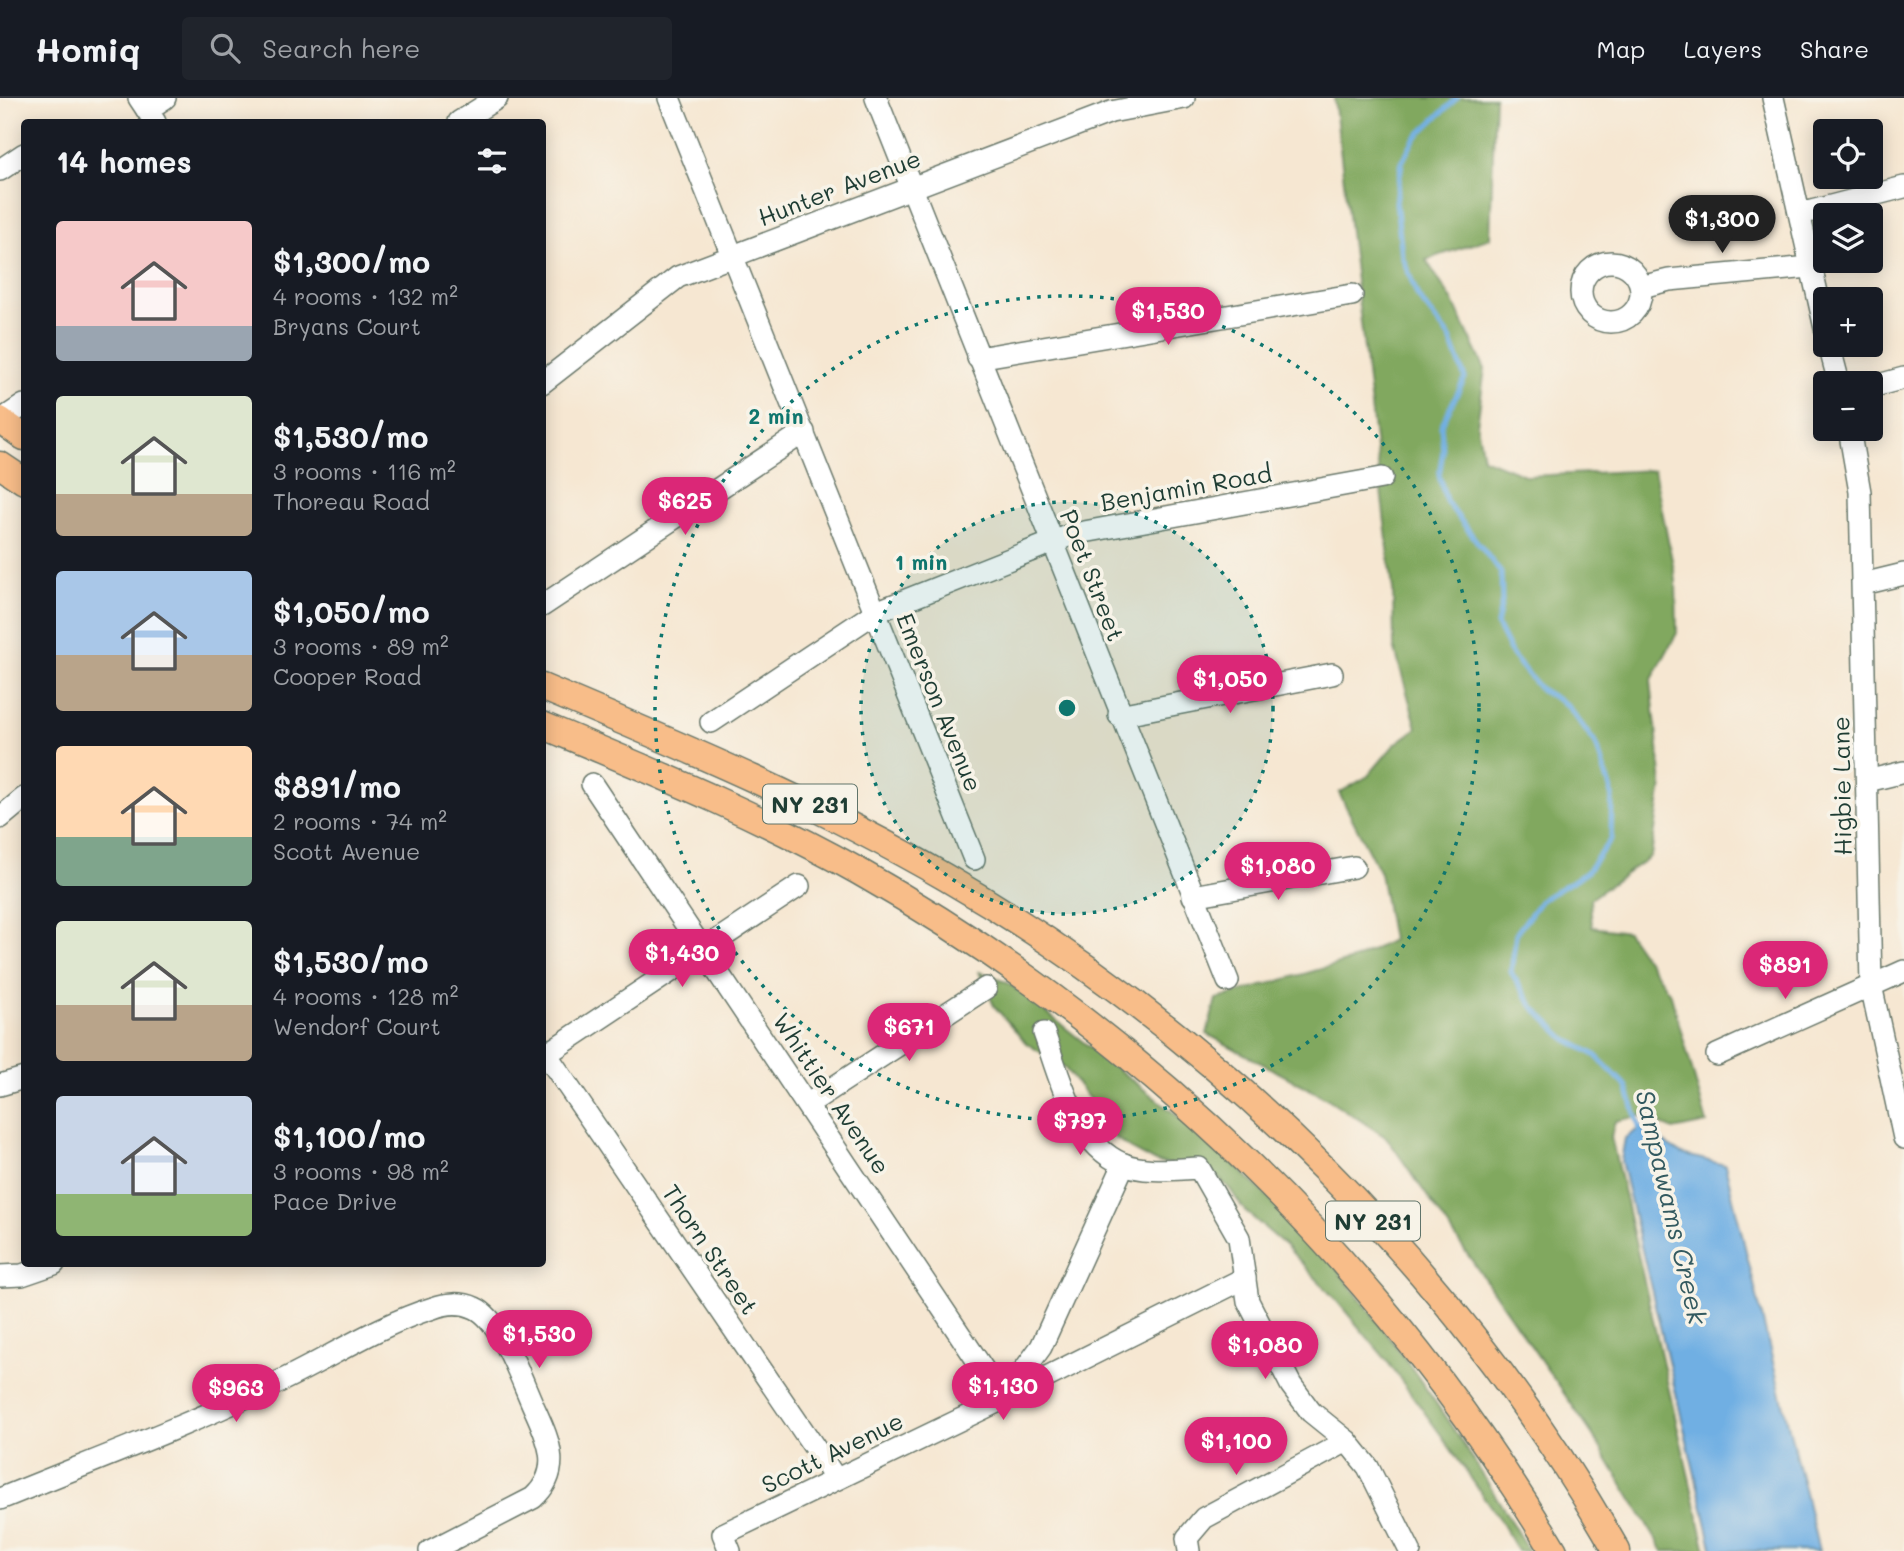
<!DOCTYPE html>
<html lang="en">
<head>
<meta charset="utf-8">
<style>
  :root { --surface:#171b24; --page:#20242c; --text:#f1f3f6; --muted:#9ea1a6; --line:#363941; --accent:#db2777 }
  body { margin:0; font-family:Mali,sans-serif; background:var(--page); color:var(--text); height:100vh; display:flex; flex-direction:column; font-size:26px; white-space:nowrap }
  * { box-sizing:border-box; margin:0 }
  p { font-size:23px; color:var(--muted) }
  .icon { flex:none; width:38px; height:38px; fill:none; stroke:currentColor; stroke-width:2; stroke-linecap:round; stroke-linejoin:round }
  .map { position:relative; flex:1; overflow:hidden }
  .drawer { position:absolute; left:21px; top:21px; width:525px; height:1148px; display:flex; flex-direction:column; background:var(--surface); border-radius:7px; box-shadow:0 4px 18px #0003 }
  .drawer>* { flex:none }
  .tools { position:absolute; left:1813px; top:21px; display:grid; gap:14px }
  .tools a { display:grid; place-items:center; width:70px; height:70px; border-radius:7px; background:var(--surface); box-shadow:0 4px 18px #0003; font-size:35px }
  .price { position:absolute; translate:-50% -60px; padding:0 16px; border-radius:24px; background:var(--accent); color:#fff; font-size:23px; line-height:46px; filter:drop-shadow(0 2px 4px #0008) }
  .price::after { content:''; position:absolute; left:50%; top:42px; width:21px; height:16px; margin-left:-10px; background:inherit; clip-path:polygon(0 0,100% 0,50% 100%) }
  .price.on { background:#222; color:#fff }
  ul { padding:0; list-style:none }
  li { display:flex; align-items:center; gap:21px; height:175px; padding:0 35px }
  li span { display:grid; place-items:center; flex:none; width:196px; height:140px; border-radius:7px; color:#555 }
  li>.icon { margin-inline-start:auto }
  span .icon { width:84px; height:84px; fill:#fffc; stroke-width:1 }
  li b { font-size:30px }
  h2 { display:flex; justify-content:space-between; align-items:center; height:84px; padding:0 35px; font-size:30px }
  header { display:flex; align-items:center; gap:42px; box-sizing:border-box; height:98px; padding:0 35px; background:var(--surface); border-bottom:2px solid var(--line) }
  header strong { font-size:33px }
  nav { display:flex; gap:38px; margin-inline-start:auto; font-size:24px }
  .search { width:490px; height:63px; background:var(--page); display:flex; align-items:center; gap:18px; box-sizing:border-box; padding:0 24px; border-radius:7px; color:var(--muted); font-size:26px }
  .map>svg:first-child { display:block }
  .forest { fill:#81a85e; stroke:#507249; stroke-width:2 }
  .water { fill:#70afe3; stroke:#48768c; stroke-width:2 }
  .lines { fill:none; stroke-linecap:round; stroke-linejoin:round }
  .stream { stroke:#70afe3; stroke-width:5 }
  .minor-casing { stroke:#6a786b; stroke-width:24 }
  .major-casing { stroke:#6a786b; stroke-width:29 }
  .minor { stroke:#fff; stroke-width:21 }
  .major { stroke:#f8bd89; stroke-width:26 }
  .ring { fill:none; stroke:#0f766e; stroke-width:3.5; stroke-dasharray:3.5 7 }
  .labels { text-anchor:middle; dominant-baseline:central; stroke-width:7; stroke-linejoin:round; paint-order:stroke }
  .shield { fill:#f7f3e8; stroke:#60746a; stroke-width:2 }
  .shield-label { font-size:23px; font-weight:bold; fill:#1f3d34 }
  .street-label { font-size:24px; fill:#1f3d34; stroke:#f7f3e8 }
  .water-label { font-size:26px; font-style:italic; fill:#335a60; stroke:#f7f3e8 }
  .centre { fill:#0f766e; stroke:#f7f3e8; stroke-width:3.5 }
  .ring-label { font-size:21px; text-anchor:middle; font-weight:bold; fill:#0f766e; stroke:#f7f3e8; stroke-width:7; stroke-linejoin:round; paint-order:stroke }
</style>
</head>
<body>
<header>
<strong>Homiq</strong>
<div class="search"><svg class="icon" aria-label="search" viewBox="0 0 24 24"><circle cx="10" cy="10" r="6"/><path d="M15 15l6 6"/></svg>Search here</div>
<nav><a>Map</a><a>Layers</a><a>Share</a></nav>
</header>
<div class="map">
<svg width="1904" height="1453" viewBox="0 0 1904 1453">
  <rect width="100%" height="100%" fill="#f7f3e8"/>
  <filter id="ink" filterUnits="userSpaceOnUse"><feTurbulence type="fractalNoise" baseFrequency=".0143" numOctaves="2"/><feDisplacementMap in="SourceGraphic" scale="14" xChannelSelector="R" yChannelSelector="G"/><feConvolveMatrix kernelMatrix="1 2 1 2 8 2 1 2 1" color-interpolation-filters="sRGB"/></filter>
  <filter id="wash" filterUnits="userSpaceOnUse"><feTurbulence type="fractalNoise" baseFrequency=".00686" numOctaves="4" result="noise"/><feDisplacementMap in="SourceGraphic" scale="28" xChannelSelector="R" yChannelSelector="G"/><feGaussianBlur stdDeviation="1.57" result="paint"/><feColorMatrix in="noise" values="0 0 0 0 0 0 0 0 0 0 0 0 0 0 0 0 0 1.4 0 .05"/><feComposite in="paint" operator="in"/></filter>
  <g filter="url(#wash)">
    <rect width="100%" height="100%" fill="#f6e7d2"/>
    <g class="forest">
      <path d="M1334,0H1495L1490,140L1426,162L1453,204L1485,271L1477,327L1483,360L1527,378L1654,372L1676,482L1677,535L1651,583L1662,687L1651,758L1590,801L1592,829L1627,834L1671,897L1707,1025L1673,1032L1644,1017L1615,1023L1611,1039L1706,1453H1663L1592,1336L1387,1040L1328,1001L1207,936L1216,901L1356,861L1392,842L1380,775L1339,695L1368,678L1395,646L1417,630L1394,548L1393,492Z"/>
      <path d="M979,874L1006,884L1026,897C1097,959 1176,1011 1244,1076C1275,1106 1310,1138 1337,1171C1408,1260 1472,1354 1528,1453H1517L1499,1421L1441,1337L1384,1259L1336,1202L1286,1148L1245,1113L1229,1090L1209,1071L1155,1064L1129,1050L1111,1036L1097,1011L1064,969L1026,945L994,908Z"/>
    </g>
    <path class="water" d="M1640,1030L1682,1056L1725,1067L1819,1453H1713L1621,1063L1625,1040Z"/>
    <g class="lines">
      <path class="stream" d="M1457,0L1414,41L1402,64L1396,103L1402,158L1418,199L1450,240L1465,280L1441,328L1443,353L1439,377L1446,403L1501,475L1502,503L1497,527L1512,557L1540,591L1567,607L1596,646L1612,696L1611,741L1586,775L1541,802L1516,836L1511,874L1533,909L1566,941L1595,957L1627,989L1641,1035"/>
    </g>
  </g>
  <g filter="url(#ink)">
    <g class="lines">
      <g class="minor-casing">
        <g id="minor">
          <path d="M139,0L155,24"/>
          <path d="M669,0L974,761"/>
          <path d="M876,0L1228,883"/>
          <path d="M1773,0L1825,230"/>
          <path d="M147,12L165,0"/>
          <path d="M459,24L497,0"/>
          <path d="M0,72L24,56"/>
          <path d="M1800,116L1904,89"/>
          <circle cx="1611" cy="194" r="30"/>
          <path d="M1641,189L1669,182L1810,169"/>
          <path d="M1829,247L1839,285"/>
          <path d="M978,260L1352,197"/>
          <path d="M542,285L678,179L1111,14L1184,0"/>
          <path d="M1871,289L1904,280"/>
          <path d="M0,323L24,307"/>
          <path d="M1849,331L1860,394L1871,887L1904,1040"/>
          <path d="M1863,486L1904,476"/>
          <path d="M542,508L804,334"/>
          <path d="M1119,617L1332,576"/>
          <path d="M711,624L876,514L1073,436L1382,380"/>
          <path d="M1867,683L1904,674"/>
          <path d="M592,686L1003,1301L1041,1249L1124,1066"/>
          <path d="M0,720L24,700"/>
          <path d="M1193,798L1354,769"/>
          <path d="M1044,935C1060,980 1074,1045 1123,1066C1146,1075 1175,1071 1199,1070L1239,1140L1248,1203L1291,1287L1311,1314L1347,1343L1368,1369L1410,1453"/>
          <path d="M542,950L836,1381"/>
          <path d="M1717,957L1904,873"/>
          <path d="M542,959L799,788"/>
          <path d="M0,987L24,980"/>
          <path d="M808,1006L986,890"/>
          <path d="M0,1178L22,1177L54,1166"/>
          <path d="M0,1401C90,1364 182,1330 270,1288C325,1263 375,1228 433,1210C446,1205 462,1204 475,1210C502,1222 523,1287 536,1314C550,1345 562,1374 533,1400L430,1453"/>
          <path d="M730,1453L723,1436L1003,1301L1245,1180"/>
          <path d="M1189,1453L1187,1440L1204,1420L1347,1343"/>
        </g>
      </g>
      <g class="major-casing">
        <g id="major">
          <path d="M0,322L24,339"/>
          <path d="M0,367L24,383"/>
          <path d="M542,589C679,647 816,704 945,779C1221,938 1459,1176 1617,1453"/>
          <path d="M542,627C649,672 757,716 858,773C1145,935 1386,1170 1554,1453"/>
        </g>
      </g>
      <use href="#minor" class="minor"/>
      <use href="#major" class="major"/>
    </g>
  </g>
  <circle cx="1067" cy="610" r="206" fill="#0f766e" fill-opacity=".12"/>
  <g class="ring">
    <circle cx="1067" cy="610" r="206"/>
    <circle cx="1067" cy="610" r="412"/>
  </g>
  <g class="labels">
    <g class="shield">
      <rect x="763" y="686.5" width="94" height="39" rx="5"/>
      <rect x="1326" y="1103.5" width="94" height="39" rx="5"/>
    </g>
    <g class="shield-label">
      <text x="810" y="706">NY 231</text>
      <text x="1373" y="1123">NY 231</text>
    </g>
    <g class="street-label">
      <text transform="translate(839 89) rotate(-21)">Hunter Avenue</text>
      <text transform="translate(1186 389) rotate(-10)">Benjamin Road</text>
      <text transform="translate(1093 477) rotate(69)">Poet Street</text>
      <text transform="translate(940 604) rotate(68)">Emerson Avenue</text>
      <text transform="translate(1841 688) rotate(-91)">Higbie Lane</text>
      <text transform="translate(832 995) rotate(56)">Whittier Avenue</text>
      <text transform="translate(711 1151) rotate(56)">Thorn Street</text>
      <text transform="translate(832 1354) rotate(-26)">Scott Avenue</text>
    </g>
    <g class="water-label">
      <text transform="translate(1672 1109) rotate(77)">Sampawams Creek</text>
    </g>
  </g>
  <circle cx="1067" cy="610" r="10" class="centre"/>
  <g class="ring-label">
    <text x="776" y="326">2 min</text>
    <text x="921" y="472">1 min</text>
  </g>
</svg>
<div class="tools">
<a><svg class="icon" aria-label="locate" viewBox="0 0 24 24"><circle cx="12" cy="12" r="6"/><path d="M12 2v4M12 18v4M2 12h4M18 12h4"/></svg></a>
<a><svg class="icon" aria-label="layers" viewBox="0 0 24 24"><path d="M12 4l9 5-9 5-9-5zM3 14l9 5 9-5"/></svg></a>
<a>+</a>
<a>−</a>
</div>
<b class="price on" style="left:1722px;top:157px">$1,300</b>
<b class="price" style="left:1168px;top:249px">$1,530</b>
<b class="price" style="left:685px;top:439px">$625</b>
<b class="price" style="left:1230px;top:617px">$1,050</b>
<b class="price" style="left:1278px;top:804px">$1,080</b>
<b class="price" style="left:682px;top:891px">$1,430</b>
<b class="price" style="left:1785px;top:903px">$891</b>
<b class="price" style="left:909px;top:965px">$671</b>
<b class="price" style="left:1080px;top:1059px">$797</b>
<b class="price" style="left:539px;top:1272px">$1,530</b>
<b class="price" style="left:1265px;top:1283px">$1,080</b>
<b class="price" style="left:1003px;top:1324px">$1,130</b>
<b class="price" style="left:236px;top:1326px">$963</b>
<b class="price" style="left:1236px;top:1379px">$1,100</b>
<section class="drawer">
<h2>14 homes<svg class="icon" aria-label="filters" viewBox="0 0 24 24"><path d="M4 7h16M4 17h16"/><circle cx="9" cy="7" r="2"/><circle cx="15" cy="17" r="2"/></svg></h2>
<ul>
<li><span style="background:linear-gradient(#f6c9c9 75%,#9aa5b1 0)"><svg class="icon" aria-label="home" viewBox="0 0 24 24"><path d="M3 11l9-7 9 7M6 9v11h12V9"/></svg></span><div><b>$1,300/mo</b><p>4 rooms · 132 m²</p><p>Bryans Court</p></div></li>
<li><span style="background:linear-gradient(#dfe7d0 70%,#b9a48a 0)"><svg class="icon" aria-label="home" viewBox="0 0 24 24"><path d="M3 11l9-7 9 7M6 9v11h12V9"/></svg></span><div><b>$1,530/mo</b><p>3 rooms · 116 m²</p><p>Thoreau Road</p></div></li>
<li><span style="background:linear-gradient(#a9c7e8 60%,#b9a48a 0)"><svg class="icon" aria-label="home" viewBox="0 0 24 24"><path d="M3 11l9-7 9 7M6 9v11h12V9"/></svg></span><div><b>$1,050/mo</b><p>3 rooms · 89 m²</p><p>Cooper Road</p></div></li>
<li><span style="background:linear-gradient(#ffd9b3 65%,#7fa58c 0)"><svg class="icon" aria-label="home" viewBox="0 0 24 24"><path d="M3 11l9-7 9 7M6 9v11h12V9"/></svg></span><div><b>$891/mo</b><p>2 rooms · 74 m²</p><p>Scott Avenue</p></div></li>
<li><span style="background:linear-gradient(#dfe7d0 60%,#b9a48a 0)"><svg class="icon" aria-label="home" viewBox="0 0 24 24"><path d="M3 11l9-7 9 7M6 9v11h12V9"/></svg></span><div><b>$1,530/mo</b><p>4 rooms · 128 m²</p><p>Wendorf Court</p></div></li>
<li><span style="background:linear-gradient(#c9d6e8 70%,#8fb573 0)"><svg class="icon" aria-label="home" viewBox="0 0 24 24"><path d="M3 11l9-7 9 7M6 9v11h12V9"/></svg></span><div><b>$1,100/mo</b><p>3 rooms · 98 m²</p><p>Pace Drive</p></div></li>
</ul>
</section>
</div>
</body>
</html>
